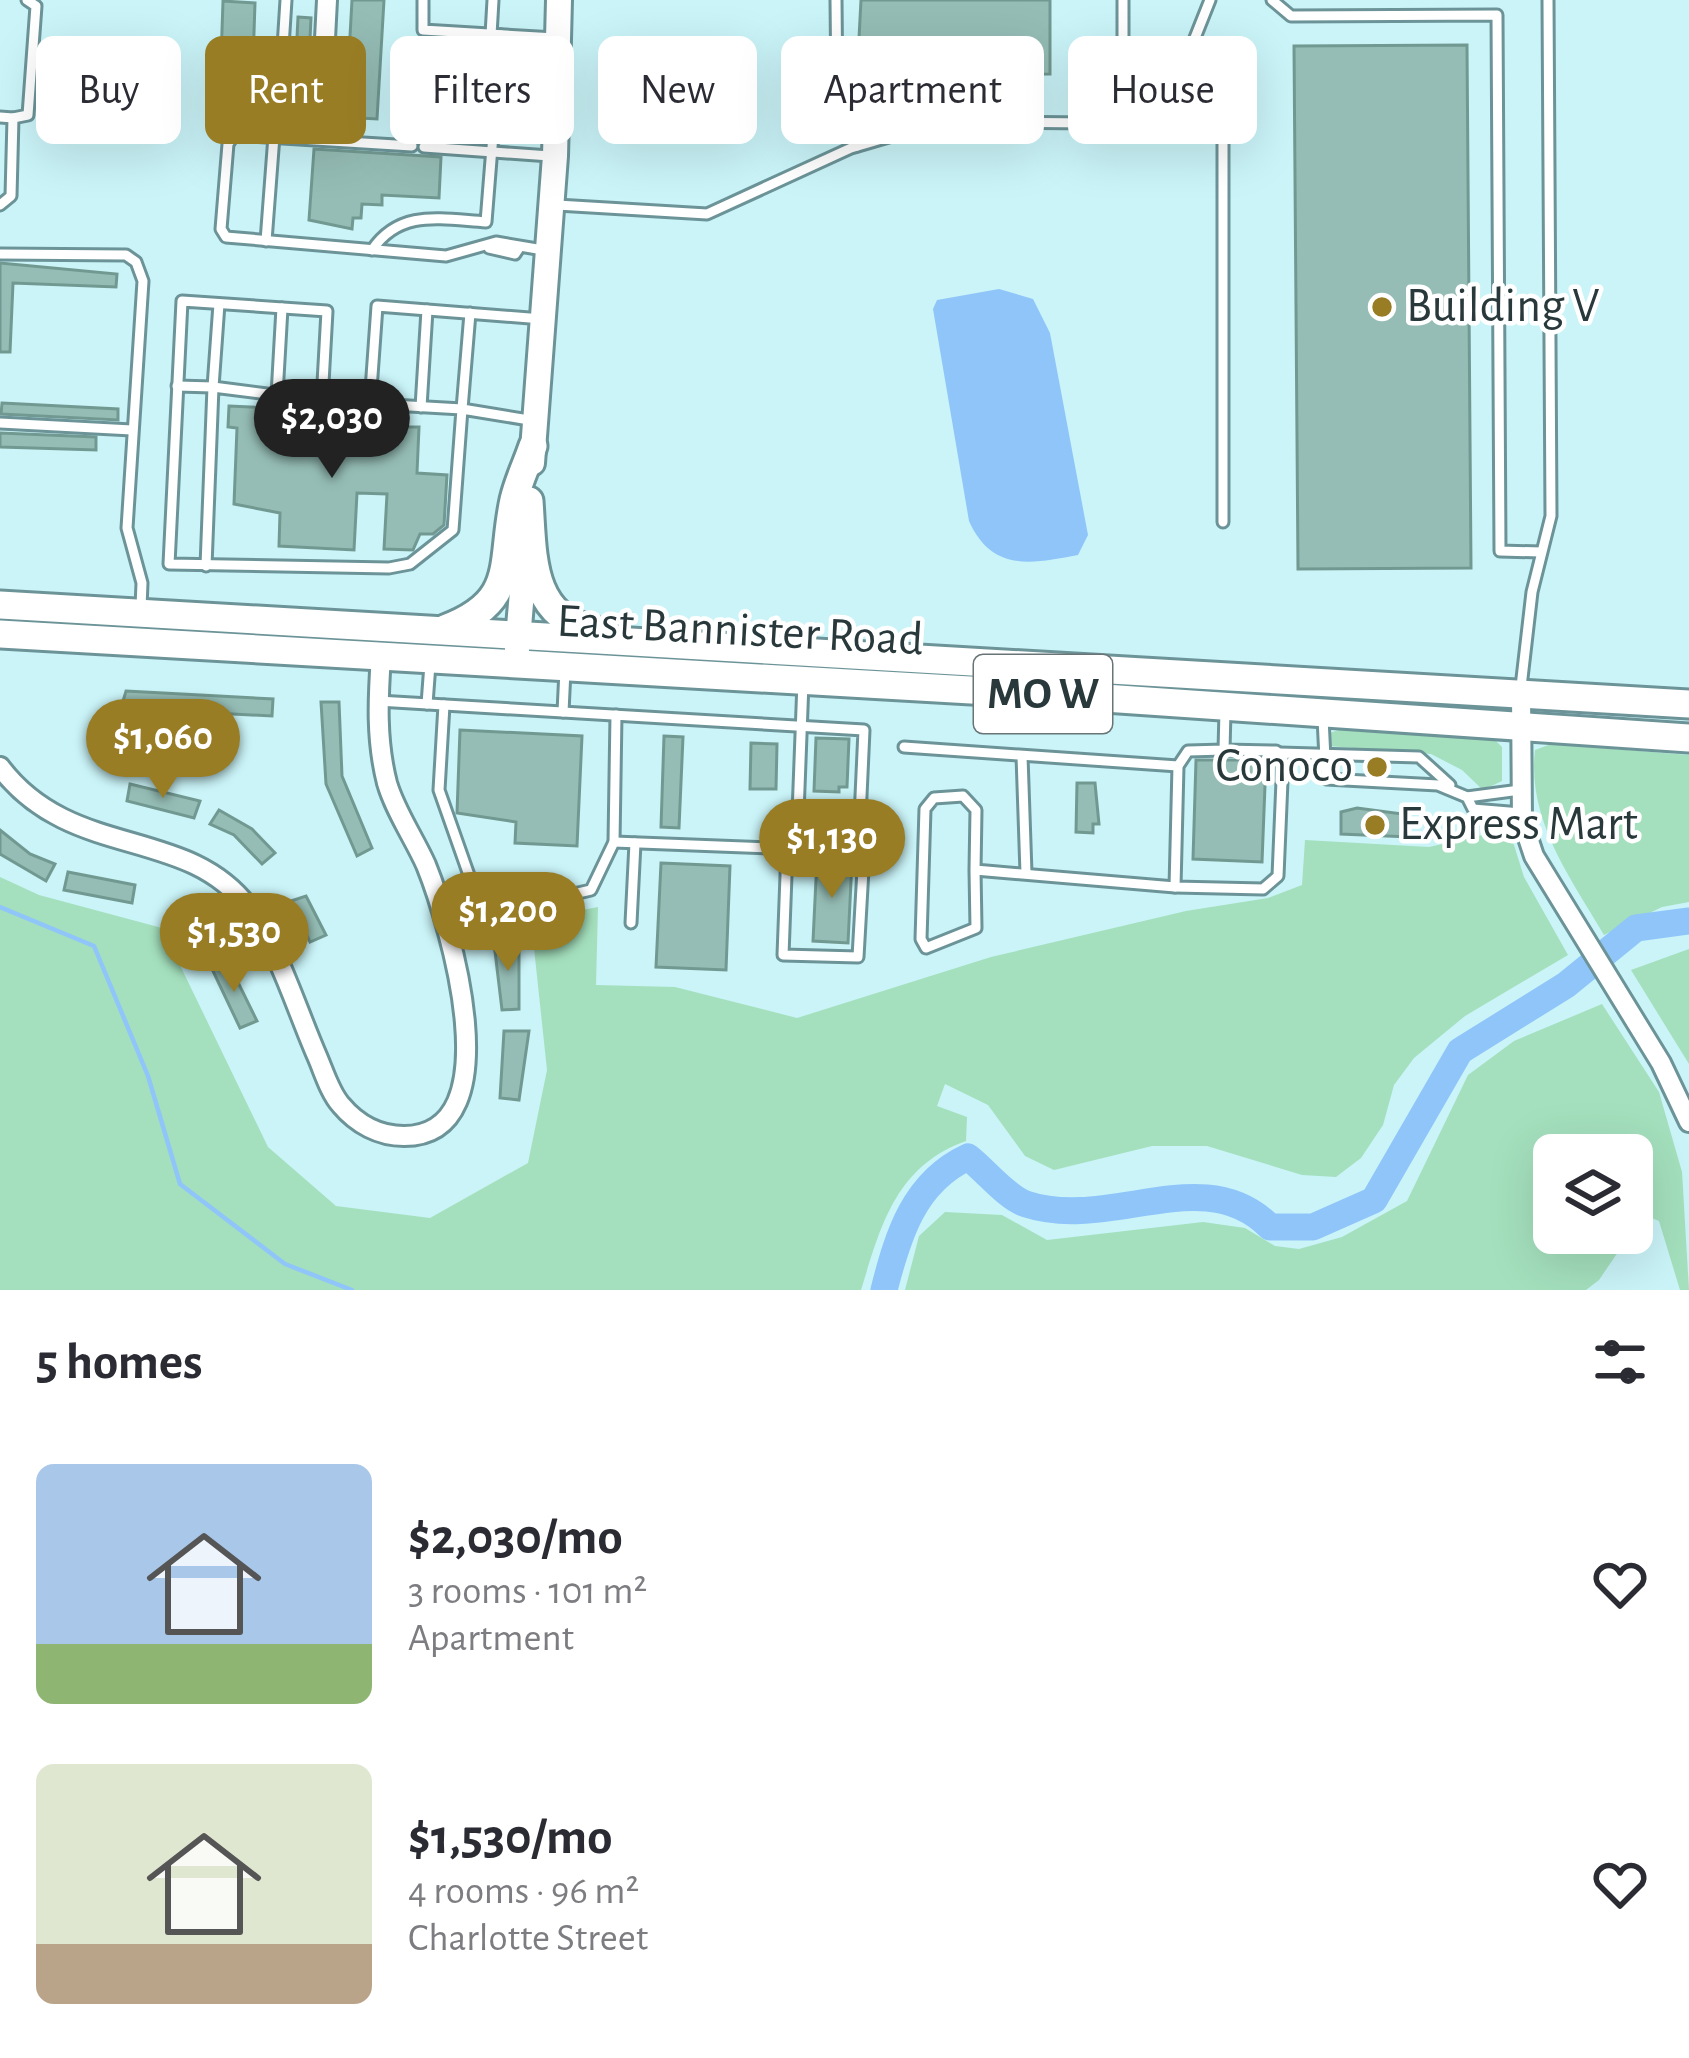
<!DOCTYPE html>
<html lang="en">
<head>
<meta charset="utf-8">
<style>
  :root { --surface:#fff; --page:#f2f2f3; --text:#2b2b33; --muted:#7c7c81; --accent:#987d25 }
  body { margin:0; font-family:"Alegreya Sans",sans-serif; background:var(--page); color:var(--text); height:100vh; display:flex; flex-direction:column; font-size:45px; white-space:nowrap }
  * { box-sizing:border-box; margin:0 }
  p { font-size:39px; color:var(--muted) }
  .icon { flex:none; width:66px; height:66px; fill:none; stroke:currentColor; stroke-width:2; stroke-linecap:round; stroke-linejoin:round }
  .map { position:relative; height:1290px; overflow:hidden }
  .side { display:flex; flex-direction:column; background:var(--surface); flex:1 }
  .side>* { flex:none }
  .top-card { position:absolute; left:36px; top:36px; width:1617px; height:108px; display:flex; gap:24px }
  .buttons { position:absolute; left:1533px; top:1134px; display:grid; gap:24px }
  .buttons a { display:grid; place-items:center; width:120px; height:120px; border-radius:18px; background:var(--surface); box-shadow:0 12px 48px #0002; font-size:60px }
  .price { position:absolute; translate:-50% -102px; padding:0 27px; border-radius:42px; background:var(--accent); color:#fff; font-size:39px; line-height:78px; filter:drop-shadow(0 3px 6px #0008) }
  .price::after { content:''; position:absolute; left:50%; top:72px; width:36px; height:27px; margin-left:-18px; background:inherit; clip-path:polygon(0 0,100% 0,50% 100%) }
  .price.active { background:#222; color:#fff }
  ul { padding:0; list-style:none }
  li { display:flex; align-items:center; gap:36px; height:300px; padding:0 36px }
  li span { display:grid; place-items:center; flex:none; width:336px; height:240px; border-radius:18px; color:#555 }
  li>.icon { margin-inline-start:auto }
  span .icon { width:144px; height:144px; fill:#fffc; stroke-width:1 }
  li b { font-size:51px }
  h2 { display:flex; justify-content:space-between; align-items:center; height:144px; padding:0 36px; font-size:51px }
  .chip { padding:0 42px; border-radius:18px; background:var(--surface); box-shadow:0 12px 48px #0002; font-size:42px; line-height:108px }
  .chip.active { background:var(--accent); color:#fff }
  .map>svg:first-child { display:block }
  .green { fill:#a4e0bd }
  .water { fill:#90c5fa }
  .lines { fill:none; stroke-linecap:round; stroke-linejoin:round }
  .stream { stroke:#90c5fa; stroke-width:4.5 }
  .river { stroke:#90c5fa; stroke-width:27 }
  .building { fill:#95bdb5; stroke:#729991; stroke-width:3 }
  .lane-casing { stroke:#6c9498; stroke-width:15 }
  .street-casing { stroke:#6c9498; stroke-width:24 }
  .secondary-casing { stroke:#6c9498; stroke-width:30 }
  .primary-casing { stroke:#6c9498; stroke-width:33 }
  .lane { stroke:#fff; stroke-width:9 }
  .street { stroke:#fff; stroke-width:18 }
  .secondary { stroke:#fff; stroke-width:24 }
  .primary { stroke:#fff; stroke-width:27 }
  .poi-dot { fill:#987d25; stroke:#fff; stroke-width:4.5 }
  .labels { text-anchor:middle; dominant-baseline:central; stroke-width:9; stroke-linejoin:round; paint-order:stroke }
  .shield { fill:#fff; stroke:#697476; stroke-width:3 }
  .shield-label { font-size:45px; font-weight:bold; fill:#29393b }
  .poi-label { font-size:48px; fill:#29393b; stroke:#fff; text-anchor:start }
  .street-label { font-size:48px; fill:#29393b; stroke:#fff }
</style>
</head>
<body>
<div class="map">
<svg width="1689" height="1290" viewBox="0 0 1689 1290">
  <rect width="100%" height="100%" fill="#caf4f8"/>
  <g class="green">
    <path d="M1341,729L1489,734L1502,747V781L1483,790L1462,770L1431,754L1328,746L1330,733Z"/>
    <path d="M1551,744L1689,755V902L1662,907L1604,935C1570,877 1527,820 1535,750Z"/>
    <path d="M1509,829L1524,877L1568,955L1465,1016L1414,1058L1394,1085L1383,1125L1361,1158L1336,1177L1302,1175L1207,1146H1152L1054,1170L1025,1156L988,1105L945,1084L937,1106L967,1117L966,1141C896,1166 881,1225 861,1290H0V877L39,895L162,928L268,1147L336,1206L430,1218L528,1163L547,1070L531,920L598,907L596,985L675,987L797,1018L991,957L1186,911L1268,898L1302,885L1305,840L1429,847Z"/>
    <path d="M1689,949V1064L1631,970Z"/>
    <path d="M1602,1004L1659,1092L1682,1172L1689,1290H1680L1659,1221L1644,1215L1632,1232V1155H1554V1233H1631L1599,1280L1586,1290H905L919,1236L945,1212L1002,1215L1047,1240L1203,1222L1245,1228L1275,1246L1299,1249L1342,1237L1407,1201L1468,1075L1514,1041Z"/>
  </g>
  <path class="water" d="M999,289L1033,299L1050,333L1088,535L1078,555C1031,564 992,572 969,521L933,309L937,300Z"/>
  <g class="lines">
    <path class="stream" d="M0,907L94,946L148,1076L180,1184L285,1264L352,1290"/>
    <path class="river" d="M884,1290C898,1235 914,1182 968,1157C985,1170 1007,1198 1026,1204C1110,1232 1204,1160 1270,1227H1313L1374,1200L1460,1051L1566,985L1636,928L1689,921"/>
  </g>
  <g class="building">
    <path d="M352,0H384L377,119L360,118L361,109L346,108Z"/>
    <path d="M861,0H1050V74L857,76Z"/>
    <path d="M223,1L255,3L252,91L220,90Z"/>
    <path d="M298,17L311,18L308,80L295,79Z"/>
    <path d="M1467,45L1471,568L1298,569L1294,46Z"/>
    <path d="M395,111L471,115L470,132L425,130L419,140L413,128H394Z"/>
    <path d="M314,149L441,157L439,198L382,195V205L362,204L361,218H353L352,229L309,220Z"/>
    <path d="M0,263L117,274L116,287L13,283L10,352H0Z"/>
    <path d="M2,403L118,409V420L1,414Z"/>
    <path d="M229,406L288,409L287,429L403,436L404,427H419L417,473L447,475L444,525L433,534H420L413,550L384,549L387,494L357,493L354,550L279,546L280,513L234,504L237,428L228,427Z"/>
    <path d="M0,433L96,437V450L0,447Z"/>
    <path d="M126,691L273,699L272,716L121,708Z"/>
    <path d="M321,702H339L342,776L372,848L357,856L326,784Z"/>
    <path d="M460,730L582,736L577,846L515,843L516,822L457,813Z"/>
    <path d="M664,736L683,737L679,828L661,827Z"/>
    <path d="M816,738L849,739L847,787H839V792L814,791Z"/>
    <path d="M751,743L777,744L776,789H750Z"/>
    <path d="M1196,760H1266L1262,862L1193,859Z"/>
    <path d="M1077,783H1095L1099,824H1093V833L1076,832Z"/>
    <path d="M130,784L200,801L194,818L127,801Z"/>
    <path d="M1357,808L1410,815L1409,837L1341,834V812Z"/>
    <path d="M219,810L252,829L275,853L262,864L234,835L210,824Z"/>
    <path d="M0,830L30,854L55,864L46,881L0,854Z"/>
    <path d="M817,859L852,861L848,943L813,941Z"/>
    <path d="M661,863L730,866L726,970L656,967Z"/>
    <path d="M68,872L135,885L132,903L64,890Z"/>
    <path d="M306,896L326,935L310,942L291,901Z"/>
    <path d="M519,941V1009L502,1010L494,943Z"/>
    <path d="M228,962L257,1021L240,1028L212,969Z"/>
    <path d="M504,1031H529L519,1100L500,1098Z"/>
  </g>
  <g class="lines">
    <g class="lane-casing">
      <g id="lane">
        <path d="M286,0L280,94L322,97"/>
        <path d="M423,0V30L555,38"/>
        <path d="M836,0L837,94L857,146"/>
        <path d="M1123,0V113"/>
        <path d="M1272,0L1291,16L1497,15L1500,551L1541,552"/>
        <path d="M491,35L493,0"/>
        <path d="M1179,78L1223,96V522"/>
        <path d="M0,117L13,118L11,196L0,205"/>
        <path d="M13,118L28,115L36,6L27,0"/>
        <path d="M412,146L234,135L228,144L221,229L226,237L446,256L496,242L543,250"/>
        <path d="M424,147L550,156"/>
        <path d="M557,205L707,214L851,148L916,129L983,122L1088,123L1131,111L1179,78L1210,0"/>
        <path d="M266,241L274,136"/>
        <path d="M489,248L515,254L519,248"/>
        <path d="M372,250C400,209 440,219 486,222L501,35"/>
        <path d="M0,254L126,255L136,262L143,281L127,528L142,583L141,607"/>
        <path d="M470,313L462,409L322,401L327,311L182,301L169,564L389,568L410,564L453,530L462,409L535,421"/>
        <path d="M177,386L213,387L219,304"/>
        <path d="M277,395L282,308"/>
        <path d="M370,404L377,306L542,319"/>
        <path d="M421,407L427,310"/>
        <path d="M0,423L132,430"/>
        <path d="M206,566L213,387L322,401"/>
        <path d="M1521,687L1532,592L1551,516L1548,0"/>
        <path d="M378,701L864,730L860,818L798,814L797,849L614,842"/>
        <path d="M427,704L430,664"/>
        <path d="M444,705L439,790L483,915L591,890L614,842L616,715"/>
        <path d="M563,712L565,670"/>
        <path d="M1323,718L1326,779L1438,785L1467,797L1473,809L1521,813"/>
        <path d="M904,747L1178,766"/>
        <path d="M1224,750L1276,751L1283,757L1278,876L1263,889L1175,887L1178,766L1188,751L1224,750L1225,711"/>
        <path d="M1280,753L1419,757L1450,785"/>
        <path d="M1022,756L1026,873"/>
        <path d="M1467,797L1520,790"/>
        <path d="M798,814L803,682"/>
        <path d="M787,849L783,955L858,957L864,852L797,849"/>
        <path d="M975,870L976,810L963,796L934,798L925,809L921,939L926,948L976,928L975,870L1175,887"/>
        <path d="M631,923L635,843"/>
      </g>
    </g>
    <g class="street-casing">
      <g id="street">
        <path d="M322,97L327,0"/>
        <path d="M1521,694L1522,820L1534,856L1661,1063L1689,1122"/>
        <path d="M0,767C71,861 186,825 248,907C279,949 296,1008 317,1056C324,1072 330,1093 341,1105C357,1124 379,1136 404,1136C514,1136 449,922 426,865C414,838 395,811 387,783C376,740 378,699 381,656"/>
      </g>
    </g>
    <g class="secondary-casing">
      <g id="secondary">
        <path d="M532,463L555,156L559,0"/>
        <path d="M516,662L526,545"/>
      </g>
    </g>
    <g class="primary-casing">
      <g id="primary">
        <path d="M529,501C533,556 529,616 593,630"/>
        <path d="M0,605L1689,704"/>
        <path d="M445,629C519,601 500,564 514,500C518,482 527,464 533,446"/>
        <path d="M0,634L1090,697L1689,738"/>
      </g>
    </g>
    <use href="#lane" class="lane"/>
    <use href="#street" class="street"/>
    <use href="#secondary" class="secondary"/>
    <use href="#primary" class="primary"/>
  </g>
  <g class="poi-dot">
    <circle cx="1382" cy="307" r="12"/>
    <circle cx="1377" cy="767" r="12"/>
    <circle cx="1375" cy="825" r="12"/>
  </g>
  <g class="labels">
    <rect class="shield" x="974" y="655" width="138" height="78" rx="9"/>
    <g class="shield-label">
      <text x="1043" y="694">MO W</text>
    </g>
    <g class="poi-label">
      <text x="1406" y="307">Building V</text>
      <text x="1353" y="767" text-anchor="end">Conoco</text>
      <text x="1399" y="825">Express Mart</text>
    </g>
    <g class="street-label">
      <text transform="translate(740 631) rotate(3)">East Bannister Road</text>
    </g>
  </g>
</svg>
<div class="buttons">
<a><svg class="icon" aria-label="layers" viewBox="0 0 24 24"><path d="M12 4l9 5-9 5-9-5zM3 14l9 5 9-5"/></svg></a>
</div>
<b class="price active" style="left:332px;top:481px">$2,030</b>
<b class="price" style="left:163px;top:801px">$1,060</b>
<b class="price" style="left:832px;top:901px">$1,130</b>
<b class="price" style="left:508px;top:974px">$1,200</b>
<b class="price" style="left:234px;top:995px">$1,530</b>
<div class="top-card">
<a class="chip">Buy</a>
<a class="chip active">Rent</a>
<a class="chip">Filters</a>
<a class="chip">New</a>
<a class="chip">Apartment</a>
<a class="chip">House</a>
</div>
</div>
<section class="side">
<h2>5 homes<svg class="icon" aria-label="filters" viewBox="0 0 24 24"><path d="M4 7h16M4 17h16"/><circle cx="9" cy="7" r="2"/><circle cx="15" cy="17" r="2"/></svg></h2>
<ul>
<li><span style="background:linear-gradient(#a9c7e8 75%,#8fb573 0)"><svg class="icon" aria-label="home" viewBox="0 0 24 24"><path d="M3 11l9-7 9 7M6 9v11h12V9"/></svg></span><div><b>$2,030/mo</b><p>3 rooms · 101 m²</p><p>Apartment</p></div><svg class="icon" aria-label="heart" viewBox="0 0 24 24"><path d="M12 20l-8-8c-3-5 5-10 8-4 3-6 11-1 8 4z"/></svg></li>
<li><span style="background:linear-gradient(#dfe7d0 75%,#b9a48a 0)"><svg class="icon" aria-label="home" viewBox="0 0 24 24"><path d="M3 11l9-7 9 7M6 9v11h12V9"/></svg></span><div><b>$1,530/mo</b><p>4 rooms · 96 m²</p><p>Charlotte Street</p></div><svg class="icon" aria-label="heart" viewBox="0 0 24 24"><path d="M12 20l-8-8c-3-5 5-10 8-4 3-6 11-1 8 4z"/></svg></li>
</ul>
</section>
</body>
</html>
